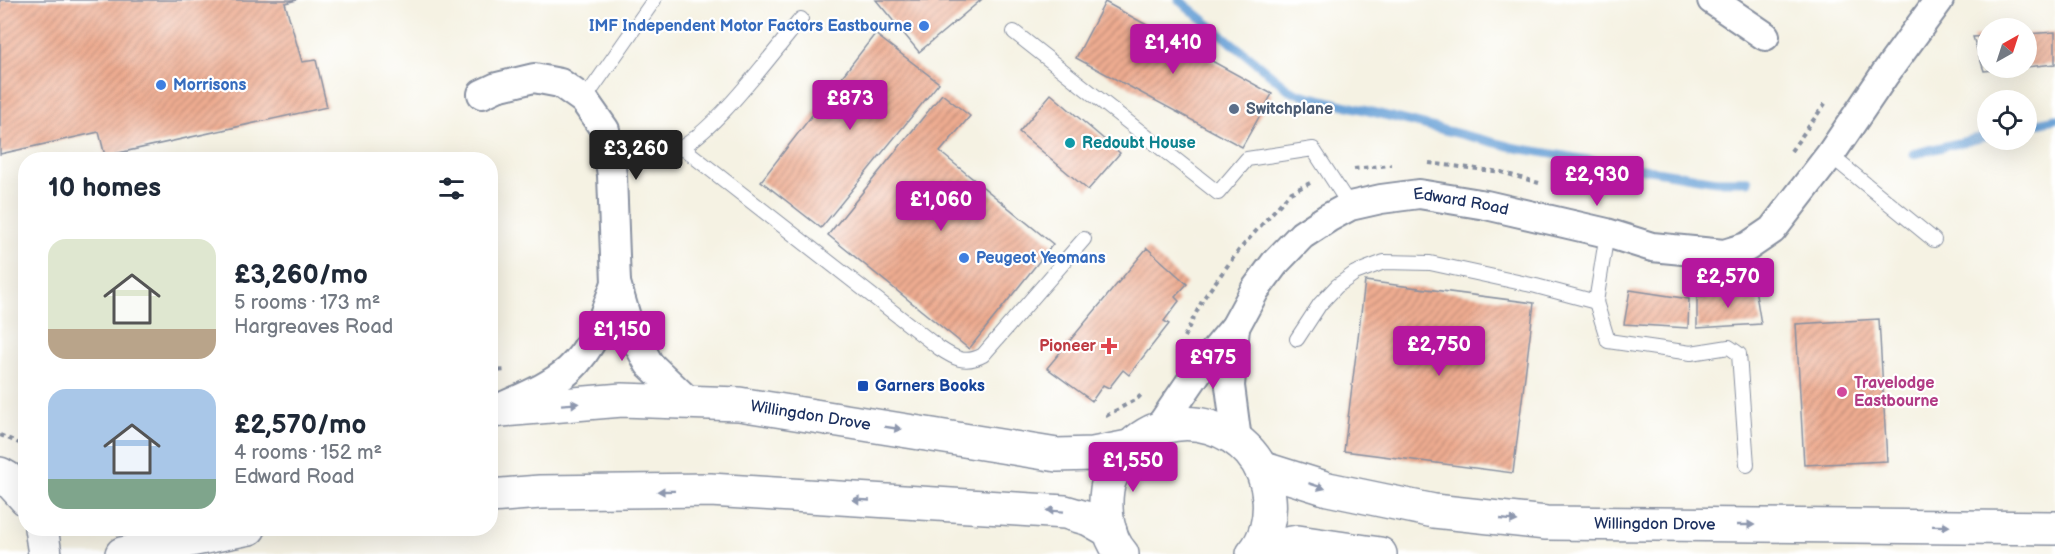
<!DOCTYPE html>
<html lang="en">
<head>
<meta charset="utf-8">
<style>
  :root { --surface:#fff; --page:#f2f2f3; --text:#1f2937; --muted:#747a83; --accent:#b5179e }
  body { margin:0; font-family:"Balsamiq Sans",sans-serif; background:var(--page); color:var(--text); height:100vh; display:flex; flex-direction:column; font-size:22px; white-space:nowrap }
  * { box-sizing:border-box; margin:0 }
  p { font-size:20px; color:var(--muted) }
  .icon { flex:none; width:33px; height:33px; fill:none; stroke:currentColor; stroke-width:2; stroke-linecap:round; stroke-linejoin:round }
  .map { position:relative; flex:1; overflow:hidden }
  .drawer { position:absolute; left:18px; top:152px; width:480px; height:384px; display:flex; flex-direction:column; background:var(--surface); border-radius:24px; box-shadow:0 6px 24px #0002 }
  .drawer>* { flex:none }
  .needle { width:39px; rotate:39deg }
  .fabs { position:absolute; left:1977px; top:18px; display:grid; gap:12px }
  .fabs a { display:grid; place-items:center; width:60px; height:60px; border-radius:50%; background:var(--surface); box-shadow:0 6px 24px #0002; font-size:30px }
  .price { position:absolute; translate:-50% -51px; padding:0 14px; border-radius:6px; background:var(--accent); color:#fff; font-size:20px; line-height:39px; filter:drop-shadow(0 2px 3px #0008) }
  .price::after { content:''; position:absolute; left:50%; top:36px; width:18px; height:14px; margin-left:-9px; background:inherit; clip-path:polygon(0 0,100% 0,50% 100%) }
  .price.active { background:#222; color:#fff }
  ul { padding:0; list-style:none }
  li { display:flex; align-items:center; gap:18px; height:150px; padding:0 30px }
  li span { display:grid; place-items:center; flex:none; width:168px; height:120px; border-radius:18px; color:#555 }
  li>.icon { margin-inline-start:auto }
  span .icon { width:72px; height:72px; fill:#fffc; stroke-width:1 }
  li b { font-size:26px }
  h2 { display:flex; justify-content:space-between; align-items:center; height:72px; padding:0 30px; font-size:26px }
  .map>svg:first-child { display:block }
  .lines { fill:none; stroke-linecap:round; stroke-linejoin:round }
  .stream { stroke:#67a0d6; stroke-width:9 }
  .building { fill:url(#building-hatch) }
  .service-casing { stroke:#8890a0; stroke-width:16 }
  .minor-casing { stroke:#8890a0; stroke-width:32 }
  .tertiary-casing { stroke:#8890a0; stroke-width:36 }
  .path { stroke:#8890a0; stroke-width:4; stroke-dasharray:4.5 4.5; stroke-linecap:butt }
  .service { stroke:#fff; stroke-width:14 }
  .minor { stroke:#fff; stroke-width:28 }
  .tertiary { stroke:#fff; stroke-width:33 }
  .oneway { fill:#8d97ae }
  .shop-dot { fill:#3f7fe0; stroke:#fff; stroke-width:2 }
  .service-dot { fill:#5c6f8a; stroke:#fff; stroke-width:2 }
  .culture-dot { fill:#0f9aa8; stroke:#fff; stroke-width:2 }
  .health-dot { fill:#e0444e; stroke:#fff; stroke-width:2 }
  .transit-dot { fill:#1a4fb4; stroke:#fff; stroke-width:2 }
  .hotel-dot { fill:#d1479c; stroke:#fff; stroke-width:2 }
  .labels { text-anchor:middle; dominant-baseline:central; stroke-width:4.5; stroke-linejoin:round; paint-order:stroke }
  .shop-label { font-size:16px; font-weight:bold; fill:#366cbe; stroke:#fff; text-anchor:start }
  .service-label { font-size:16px; font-weight:bold; fill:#4e5e75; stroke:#fff; text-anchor:start }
  .culture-label { font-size:16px; font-weight:bold; fill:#0d838f; stroke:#fff; text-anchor:start }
  .street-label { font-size:16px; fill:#1b2f5e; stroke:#fff }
  .health-label { font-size:16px; font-weight:bold; fill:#be3a42; stroke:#fff; text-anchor:end }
  .hotel-label { font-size:16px; font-weight:bold; fill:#b23c85; stroke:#fff; text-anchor:start }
  .transit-label { font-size:16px; font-weight:bold; fill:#164399; stroke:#fff; text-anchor:start }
</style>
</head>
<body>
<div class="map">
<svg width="2055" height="554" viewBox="0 0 2055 554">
  <defs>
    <pattern id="building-hatch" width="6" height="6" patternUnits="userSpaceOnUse" patternTransform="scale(1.5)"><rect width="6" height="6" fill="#eeac90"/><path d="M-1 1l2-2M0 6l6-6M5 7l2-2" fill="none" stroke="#c08c79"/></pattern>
  </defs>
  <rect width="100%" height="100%" fill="#fff"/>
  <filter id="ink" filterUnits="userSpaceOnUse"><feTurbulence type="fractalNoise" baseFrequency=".0167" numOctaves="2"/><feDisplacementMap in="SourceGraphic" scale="12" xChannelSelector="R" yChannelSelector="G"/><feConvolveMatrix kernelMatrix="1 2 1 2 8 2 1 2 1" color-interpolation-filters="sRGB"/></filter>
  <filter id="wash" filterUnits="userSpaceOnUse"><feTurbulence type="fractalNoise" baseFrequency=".008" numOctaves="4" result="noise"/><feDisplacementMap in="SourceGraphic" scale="24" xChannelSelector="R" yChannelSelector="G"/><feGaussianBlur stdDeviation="1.35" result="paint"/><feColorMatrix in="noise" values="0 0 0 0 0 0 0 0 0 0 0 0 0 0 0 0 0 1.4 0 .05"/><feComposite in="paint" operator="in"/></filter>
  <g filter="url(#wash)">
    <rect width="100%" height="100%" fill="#f5f2e3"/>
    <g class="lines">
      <g class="stream">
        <path d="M1179,0L1292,92L1516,148L1716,181H1748"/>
        <path d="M2026,126L2055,119"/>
        <path d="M1913,154L1988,136"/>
      </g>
    </g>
    <g id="blocks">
      <g class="building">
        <path d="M0,0H297L285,3L302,62L316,60L327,107L105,156L99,132L0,154Z"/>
        <path d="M876,0H981L919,52Z"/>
        <path d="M1105,2L1272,94L1242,147L1076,58Z"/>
        <path d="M2055,32V64L2026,67V34Z"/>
        <path d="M875,34L939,83L821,228L761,181Z"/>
        <path d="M1988,36V68H2006V69L1984,71L1973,37Z"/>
        <path d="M942,94L970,116L940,152L1053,244L969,349L828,235Z"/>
        <path d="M1051,94L1120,153L1088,190L1019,132Z"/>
        <path d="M1147,248L1187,284L1175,297L1179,301L1164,321L1169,324L1129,375L1123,370L1109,388L1103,385L1092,401L1047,368Z"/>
        <path d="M1365,281L1534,303L1513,473L1344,451Z"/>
        <path d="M1755,288L1761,324L1697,328V297Z"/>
        <path d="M1630,290L1689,299L1688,328L1624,324Z"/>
        <path d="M1879,319L1887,461L1804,465L1796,324Z"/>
      </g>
    </g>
  </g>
  <g filter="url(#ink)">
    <use href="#blocks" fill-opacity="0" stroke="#8890a0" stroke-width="1.5"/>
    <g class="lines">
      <g class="service-casing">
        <g id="service">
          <path d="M1014,32L1218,193L1247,159L1313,149L1350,206"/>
          <path d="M584,100L654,0"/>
          <path d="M683,148L939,348C954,358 965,365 983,355L1084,239"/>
          <path d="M609,153C627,156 645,159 664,155C705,147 773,52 801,19"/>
          <path d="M1830,155L1934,240"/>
          <path d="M1596,302L1608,341L1691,353L1729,347L1739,354L1747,465"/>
          <path d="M1297,339L1320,304L1337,286L1355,273L1384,262L1430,263L1536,286L1596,302L1607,233"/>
        </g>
      </g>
      <g class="minor-casing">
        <g id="minor">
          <path d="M1712,0L1765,36"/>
          <path d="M482,94L497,87L534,78L560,83L584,100L605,130L612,175L616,283L629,327L649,364L690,403"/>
          <path d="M1235,327L1230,386L1237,440"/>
          <path d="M504,406C526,396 551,386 569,370C594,347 605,313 616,283"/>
          <path id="s1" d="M1159,428L1198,371L1235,327L1255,290L1275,263L1302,235L1328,218L1350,206L1381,199L1419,194L1486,205L1607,233L1652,247L1724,254L1747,247L1772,230L1830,155L1885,74L1939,0"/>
        </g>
      </g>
      <g class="tertiary-casing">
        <g id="tertiary">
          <path id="s2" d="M490,411L622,400L739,404L1057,455L1093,454L1129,447"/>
          <path id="s3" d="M1261,468L1328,489L1434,511L1546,523L2055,528"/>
          <path d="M0,474L7,478L26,499"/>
          <path d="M490,496L540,492L710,490L1065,512L1089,519L1110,531"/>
          <path d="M41,528L45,554"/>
          <path d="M1258,549L1298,542L1380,554"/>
          <path d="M122,554L249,528"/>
          <path d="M1122,554C1107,537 1104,511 1107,489C1109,477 1116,466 1123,456C1167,396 1263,425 1269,498C1271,518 1266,539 1253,554"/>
        </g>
      </g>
      <g class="path">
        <path d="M1791,151L1827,101"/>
        <path d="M1429,163L1501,172L1539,183"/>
        <path d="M1354,169L1391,165"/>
        <path d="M1184,337L1203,299L1239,250L1290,193L1310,183"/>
        <path d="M490,371L506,370"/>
        <path d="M1106,416L1138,398L1143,393"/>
        <path d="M0,435L26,446"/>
      </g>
      <use href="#service" class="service"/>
      <use href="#minor" class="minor"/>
      <use href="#tertiary" class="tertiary"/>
    </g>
    <defs><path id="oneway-solid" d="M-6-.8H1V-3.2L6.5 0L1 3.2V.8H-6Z" transform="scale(1.5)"/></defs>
    <g class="oneway">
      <use href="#oneway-solid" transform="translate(570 404) rotate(-4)"/>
      <use href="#oneway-solid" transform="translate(893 428) rotate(9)"/>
      <use href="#oneway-solid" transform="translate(1317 486) rotate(18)"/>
      <use href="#oneway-solid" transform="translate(666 491) rotate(179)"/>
      <use href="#oneway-solid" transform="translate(861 500) rotate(-177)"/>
      <use href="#oneway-solid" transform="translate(1055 511) rotate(-176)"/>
      <use href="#oneway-solid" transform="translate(1509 520) rotate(6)"/>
      <use href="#oneway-solid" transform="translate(1746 525)"/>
      <use href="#oneway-solid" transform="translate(1941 526) rotate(1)"/>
    </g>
  </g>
  <g class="shop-dot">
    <circle cx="924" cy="26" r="6"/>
    <circle cx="161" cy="85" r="6"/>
    <circle cx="964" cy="258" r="6"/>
  </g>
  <circle class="service-dot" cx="1234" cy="109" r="6"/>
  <circle class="culture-dot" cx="1070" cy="143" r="6"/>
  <path class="health-dot" d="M1106 337h6v6h6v6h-6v6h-6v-6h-6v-6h6z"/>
  <rect class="transit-dot" x="857" y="380" width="12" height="12" rx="3"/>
  <circle class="hotel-dot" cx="1842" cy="392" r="6"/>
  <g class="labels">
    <g class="shop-label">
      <text x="912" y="26" text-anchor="end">IMF Independent Motor Factors Eastbourne</text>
      <text x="173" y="85">Morrisons</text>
      <text x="976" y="258">Peugeot Yeomans</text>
    </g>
    <g class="service-label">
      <text x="1246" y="109">Switchplane</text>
    </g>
    <g class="culture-label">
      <text x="1082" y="143">Redoubt House</text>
    </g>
    <g class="street-label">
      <text stroke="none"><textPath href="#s1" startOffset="410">Edward Road</textPath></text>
      <text stroke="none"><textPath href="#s2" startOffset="322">Willingdon Drove</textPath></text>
      <text stroke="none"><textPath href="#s3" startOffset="400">Willingdon Drove</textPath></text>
    </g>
    <g class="health-label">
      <text x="1096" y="346">Pioneer</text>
    </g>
    <g class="hotel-label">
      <text x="1854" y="383">Travelodge<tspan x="1854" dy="18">Eastbourne</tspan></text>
    </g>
    <g class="transit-label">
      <text x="875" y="386">Garners Books</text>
    </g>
  </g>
</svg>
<div class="fabs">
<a><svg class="needle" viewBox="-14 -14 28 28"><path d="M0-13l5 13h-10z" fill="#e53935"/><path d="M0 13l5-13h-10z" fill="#747a83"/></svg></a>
<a><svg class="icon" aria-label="locate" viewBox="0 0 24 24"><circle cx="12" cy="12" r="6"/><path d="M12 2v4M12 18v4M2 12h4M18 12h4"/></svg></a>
</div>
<b class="price" style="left:1173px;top:75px">£1,410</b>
<b class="price" style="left:850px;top:131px">£873</b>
<b class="price active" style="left:636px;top:181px">£3,260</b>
<b class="price" style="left:1597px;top:207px">£2,930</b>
<b class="price" style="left:941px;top:232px">£1,060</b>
<b class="price" style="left:1728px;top:309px">£2,570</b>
<b class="price" style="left:622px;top:362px">£1,150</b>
<b class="price" style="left:1439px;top:377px">£2,750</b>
<b class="price" style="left:1213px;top:390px">£975</b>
<b class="price" style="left:1133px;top:493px">£1,550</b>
<section class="drawer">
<h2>10 homes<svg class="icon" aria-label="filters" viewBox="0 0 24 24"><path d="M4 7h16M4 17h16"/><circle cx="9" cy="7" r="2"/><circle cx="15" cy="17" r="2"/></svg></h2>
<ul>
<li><span style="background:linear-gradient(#dfe7d0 75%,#b9a48a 0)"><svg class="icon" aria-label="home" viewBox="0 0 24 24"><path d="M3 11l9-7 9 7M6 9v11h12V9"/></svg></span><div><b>£3,260/mo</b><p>5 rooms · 173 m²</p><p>Hargreaves Road</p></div></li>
<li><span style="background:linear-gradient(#a9c7e8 75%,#7fa58c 0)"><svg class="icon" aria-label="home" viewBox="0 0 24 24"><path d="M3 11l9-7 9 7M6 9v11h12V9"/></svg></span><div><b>£2,570/mo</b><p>4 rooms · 152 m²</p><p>Edward Road</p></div></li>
</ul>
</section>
</div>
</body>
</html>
